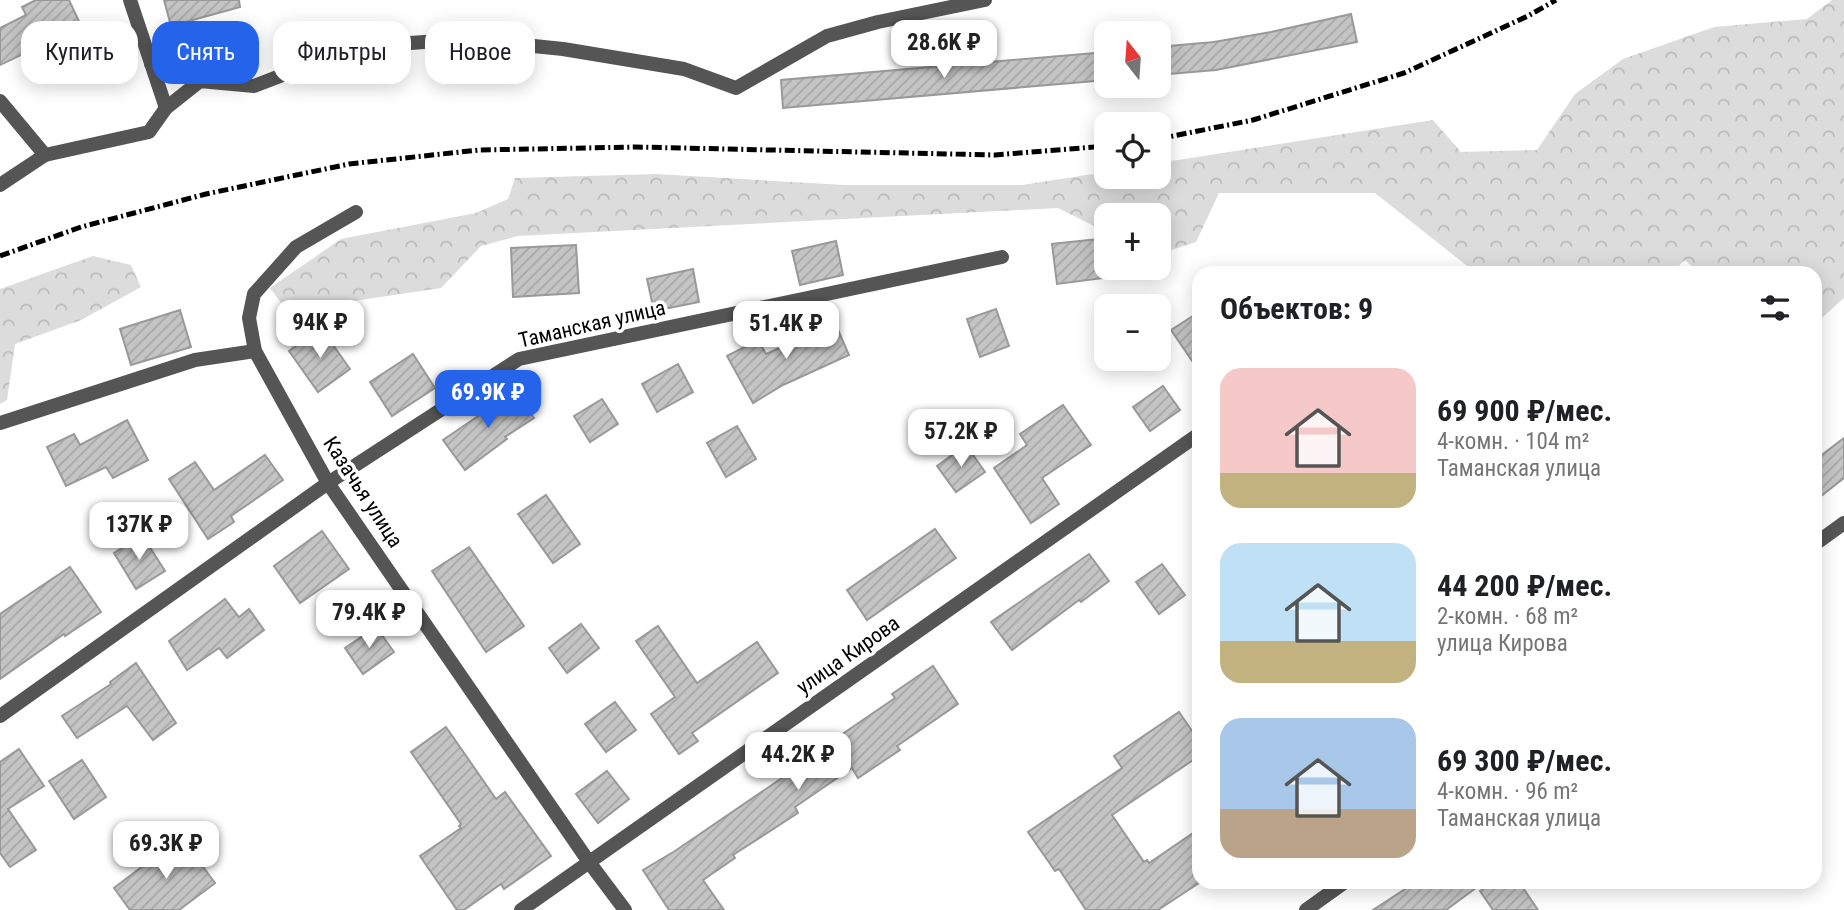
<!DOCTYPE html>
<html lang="ru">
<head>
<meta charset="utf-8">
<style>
  :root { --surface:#fff; --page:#f6f6f6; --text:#202124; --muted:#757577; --accent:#2563eb }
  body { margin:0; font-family:"Roboto Condensed",sans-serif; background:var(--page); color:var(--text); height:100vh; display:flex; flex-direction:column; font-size:26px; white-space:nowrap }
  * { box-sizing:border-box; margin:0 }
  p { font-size:23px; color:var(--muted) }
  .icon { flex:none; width:38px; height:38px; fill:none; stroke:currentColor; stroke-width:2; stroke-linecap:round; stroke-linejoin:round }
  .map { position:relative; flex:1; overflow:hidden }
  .side { position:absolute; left:1192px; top:266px; width:630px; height:623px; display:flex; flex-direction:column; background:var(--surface); border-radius:21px; box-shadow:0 4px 18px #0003 }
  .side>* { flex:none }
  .guide { position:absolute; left:21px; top:21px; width:665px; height:63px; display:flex; gap:14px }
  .needle { width:46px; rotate:343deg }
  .fabs { position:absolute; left:1094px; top:21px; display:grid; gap:14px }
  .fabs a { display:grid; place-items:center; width:77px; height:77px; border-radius:14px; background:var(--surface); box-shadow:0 4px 18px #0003; font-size:35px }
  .price { position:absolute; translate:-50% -60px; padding:0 16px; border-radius:14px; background:#fff; color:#222; font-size:23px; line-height:46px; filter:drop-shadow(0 2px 4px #0008) }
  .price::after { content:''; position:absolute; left:50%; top:42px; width:21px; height:16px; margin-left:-10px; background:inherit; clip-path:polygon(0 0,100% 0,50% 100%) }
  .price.selected { background:var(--accent); color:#fff }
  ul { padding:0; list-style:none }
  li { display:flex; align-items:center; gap:21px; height:175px; padding:0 28px }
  li span { display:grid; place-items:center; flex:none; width:196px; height:140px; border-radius:21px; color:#555 }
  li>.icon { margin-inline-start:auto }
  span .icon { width:84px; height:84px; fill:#fffc; stroke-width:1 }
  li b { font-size:30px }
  h2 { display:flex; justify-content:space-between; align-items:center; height:84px; padding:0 28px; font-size:30px }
  .pill { padding:0 24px; border-radius:21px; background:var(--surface); box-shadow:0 4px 18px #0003; font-size:24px; line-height:63px }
  .pill.selected { background:var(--accent); color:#fff }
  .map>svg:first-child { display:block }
  .forest { fill:url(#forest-crowns) }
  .building { fill:url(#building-hatch); stroke:#999; stroke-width:2 }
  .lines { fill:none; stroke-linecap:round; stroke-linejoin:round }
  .minor { stroke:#555; stroke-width:14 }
  .rail { stroke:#000; stroke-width:5; stroke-dasharray:10 3.5 2 3.5; stroke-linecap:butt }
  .labels { text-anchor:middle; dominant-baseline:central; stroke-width:7; stroke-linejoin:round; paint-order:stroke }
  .street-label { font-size:21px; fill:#000; stroke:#fff }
</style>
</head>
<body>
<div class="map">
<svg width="1844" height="910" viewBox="0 0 1844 910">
  <defs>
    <pattern id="forest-crowns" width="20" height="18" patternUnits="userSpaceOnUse" patternTransform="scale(1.75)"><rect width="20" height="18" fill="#dcdcdc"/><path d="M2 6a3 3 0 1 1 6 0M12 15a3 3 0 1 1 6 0" fill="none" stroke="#bbb"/></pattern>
    <pattern id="building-hatch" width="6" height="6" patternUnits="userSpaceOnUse" patternTransform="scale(1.75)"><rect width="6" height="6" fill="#c4c4c4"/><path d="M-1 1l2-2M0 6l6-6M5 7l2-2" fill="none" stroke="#a7a7a7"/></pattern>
  </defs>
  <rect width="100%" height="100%" fill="#fff"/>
  <g class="forest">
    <path d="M1832,0H1844V298L1815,324V273H1699L1685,260L1671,273H1476L1375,193H1219L1196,242L1159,254L1158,215H1106V232L1058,208L518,236L481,246L441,288L287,311L270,288L341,239L476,213L508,199L515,178L656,174L844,185H1022L1106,172V177H1158L1159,163L1433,120L1461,152L1537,150L1575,94L1623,59L1714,27L1807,19Z"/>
    <path d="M93,256L131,265L141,287L81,320L15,344L7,400L0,404V289Z"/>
  </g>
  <g class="building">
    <path d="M36,0H69L84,32L42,51L40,46L0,65V28L26,15L22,7Z"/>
    <path d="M164,0H239L240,7L171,26Z"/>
    <path d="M1351,14L1357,42L1216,70L1158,75V47L1214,42L1271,32Z"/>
    <path d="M1106,52V80L783,108L781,80Z"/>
    <path d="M1098,239L1104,278L1057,284L1052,244Z"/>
    <path d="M836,241L843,275L800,285L792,251Z"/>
    <path d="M576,245L579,293L513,297L511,248Z"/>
    <path d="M693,269L699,302L654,311L647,279Z"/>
    <path d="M996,309L1009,346L980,357L967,319Z"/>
    <path d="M180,310L191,347L131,365L120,329Z"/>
    <path d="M1199,312V371L1171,330Z"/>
    <path d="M835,323L849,355L783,385L753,403L727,356L758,340L766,354Z"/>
    <path d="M321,328L350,369L318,392L289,351Z"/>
    <path d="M413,354L435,388L392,416L370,382Z"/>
    <path d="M678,364L693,392L657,412L642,384Z"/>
    <path d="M1163,386L1180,410L1150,431L1133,407Z"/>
    <path d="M515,391L534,418L505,437L507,439L465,470L443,440Z"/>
    <path d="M602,399L618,424L590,442L574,416Z"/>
    <path d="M1063,405L1091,445L1042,478L1059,504L1031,523L994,468L1027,445L1020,434Z"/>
    <path d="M127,420L148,460L113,478L106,467L66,486L47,447L74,434L80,445Z"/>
    <path d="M737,426L756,459L726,477L707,443Z"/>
    <path d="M1844,438V478L1815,501V460Z"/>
    <path d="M966,445L985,472L956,492L937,466Z"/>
    <path d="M265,455L283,480L231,516L234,522L208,539L169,479L195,462L214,490Z"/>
    <path d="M546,495L580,544L553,563L518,514Z"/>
    <path d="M935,529L956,558L867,620L847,590Z"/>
    <path d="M322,531L349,569L300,603L274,566Z"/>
    <path d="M142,535L165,571L136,589L114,553Z"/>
    <path d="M469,547L524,626L486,652L432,571Z"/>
    <path d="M1089,554L1109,581L1081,602L1079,600L1012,650L991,622Z"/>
    <path d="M1162,564L1185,595L1159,614L1136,582Z"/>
    <path d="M70,567L101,612L65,636L64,634L0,679V614Z"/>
    <path d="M225,599L239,617L249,609L264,630L227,658L219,648L187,670L169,641Z"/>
    <path d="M581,624L599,648L567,673L549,648Z"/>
    <path d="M658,626L697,683L757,642L778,673L692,733L698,741L679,754L651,714L675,697L636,641Z"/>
    <path d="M376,627L394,652L363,674L345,648Z"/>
    <path d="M136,663L176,723L153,740L127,706L77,738L62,716L111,684L110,682Z"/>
    <path d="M933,666L958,704L897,746L900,750L858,778L852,768L795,807L798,813L733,855L735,858L703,880L724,910H669L643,870L675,851L782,778L781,776L895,698L892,694Z"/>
    <path d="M615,702L636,730L606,752L585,724Z"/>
    <path d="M1179,712L1199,741V756L1112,815L1144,862L1147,860L1149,863L1199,829V883L1158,910H1086L1059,869L1055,871L1028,832L1122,768L1114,756Z"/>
    <path d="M446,727L496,799L505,792L551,856L504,889L501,884L464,910H457L420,856L461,828L459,826L461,824L411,752Z"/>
    <path d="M19,749L44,786L8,809L36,850L10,867L0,853V762Z"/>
    <path d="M82,760L106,797L74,819L49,781Z"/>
    <path d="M607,771L629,799L598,823L576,794Z"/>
    <path d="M181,837L215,883L179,910H130L114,888Z"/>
    <path d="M1416,882H1484L1446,910H1373Z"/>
    <path d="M1493,882H1519L1538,910H1493L1480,891Z"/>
  </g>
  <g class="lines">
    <g class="minor">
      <path d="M130,0L166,108"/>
      <path d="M151,64L200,81"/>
      <path d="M0,101L45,155"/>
      <path d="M0,185L45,155L149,132L166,108L200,81L254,86L356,47L465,39L563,49L684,69L736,88L827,36L878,22L985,0"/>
      <path d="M356,212L296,247L254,294L249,318L255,351L328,483L589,862L625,910"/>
      <path d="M0,423L195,360L255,351"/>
      <path d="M1815,544L1844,523"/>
      <path d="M0,716L328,483L519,359L1002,257"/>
      <path d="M521,910L1199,434"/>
      <path d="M1306,910L1345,882"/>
    </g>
    <g class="rail">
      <path d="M1158,139L1253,120L1404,73L1528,16L1556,0"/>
      <path d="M0,256L81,227L206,194L349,164L479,150L636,147L995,155L1106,146"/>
    </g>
  </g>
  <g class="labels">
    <g class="street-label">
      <text transform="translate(592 324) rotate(-13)">Таманская улица</text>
      <text transform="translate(363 492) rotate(57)">Казачья улица</text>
      <text transform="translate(848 655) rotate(-35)">улица Кирова</text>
    </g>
  </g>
</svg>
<div class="fabs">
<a><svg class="needle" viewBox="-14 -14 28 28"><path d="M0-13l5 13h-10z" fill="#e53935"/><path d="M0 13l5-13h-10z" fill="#757577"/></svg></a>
<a><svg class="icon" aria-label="locate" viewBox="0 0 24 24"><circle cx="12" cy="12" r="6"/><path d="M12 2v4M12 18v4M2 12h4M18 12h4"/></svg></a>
<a>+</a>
<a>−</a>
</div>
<b class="price" style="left:944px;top:80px">28.6K ₽</b>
<b class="price" style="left:320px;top:360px">94K ₽</b>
<b class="price" style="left:786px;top:361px">51.4K ₽</b>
<b class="price selected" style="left:488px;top:430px">69.9K ₽</b>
<b class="price" style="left:961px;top:469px">57.2K ₽</b>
<b class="price" style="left:139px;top:562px">137K ₽</b>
<b class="price" style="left:369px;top:650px">79.4K ₽</b>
<b class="price" style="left:798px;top:792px">44.2K ₽</b>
<b class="price" style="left:166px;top:881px">69.3K ₽</b>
<div class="guide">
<a class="pill">Купить</a>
<a class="pill selected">Снять</a>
<a class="pill">Фильтры</a>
<a class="pill">Новое</a>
</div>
<section class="side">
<h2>Объектов: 9<svg class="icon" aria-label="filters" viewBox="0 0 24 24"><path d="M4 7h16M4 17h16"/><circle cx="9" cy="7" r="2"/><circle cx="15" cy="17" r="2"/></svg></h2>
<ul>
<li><span style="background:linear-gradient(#f6c9c9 75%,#c2b280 0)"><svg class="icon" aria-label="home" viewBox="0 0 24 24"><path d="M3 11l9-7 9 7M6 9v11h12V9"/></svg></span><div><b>69 900 ₽/мес.</b><p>4-комн. · 104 m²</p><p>Таманская улица</p></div></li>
<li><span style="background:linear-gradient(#bfe0f5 70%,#c2b280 0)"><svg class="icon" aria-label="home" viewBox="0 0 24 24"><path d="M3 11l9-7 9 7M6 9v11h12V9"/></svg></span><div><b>44 200 ₽/мес.</b><p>2-комн. · 68 m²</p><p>улица Кирова</p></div></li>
<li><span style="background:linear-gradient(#a9c7e8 65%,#b9a48a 0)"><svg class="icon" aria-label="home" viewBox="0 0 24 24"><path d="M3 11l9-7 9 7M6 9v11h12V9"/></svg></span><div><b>69 300 ₽/мес.</b><p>4-комн. · 96 m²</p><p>Таманская улица</p></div></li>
</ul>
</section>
</div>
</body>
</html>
